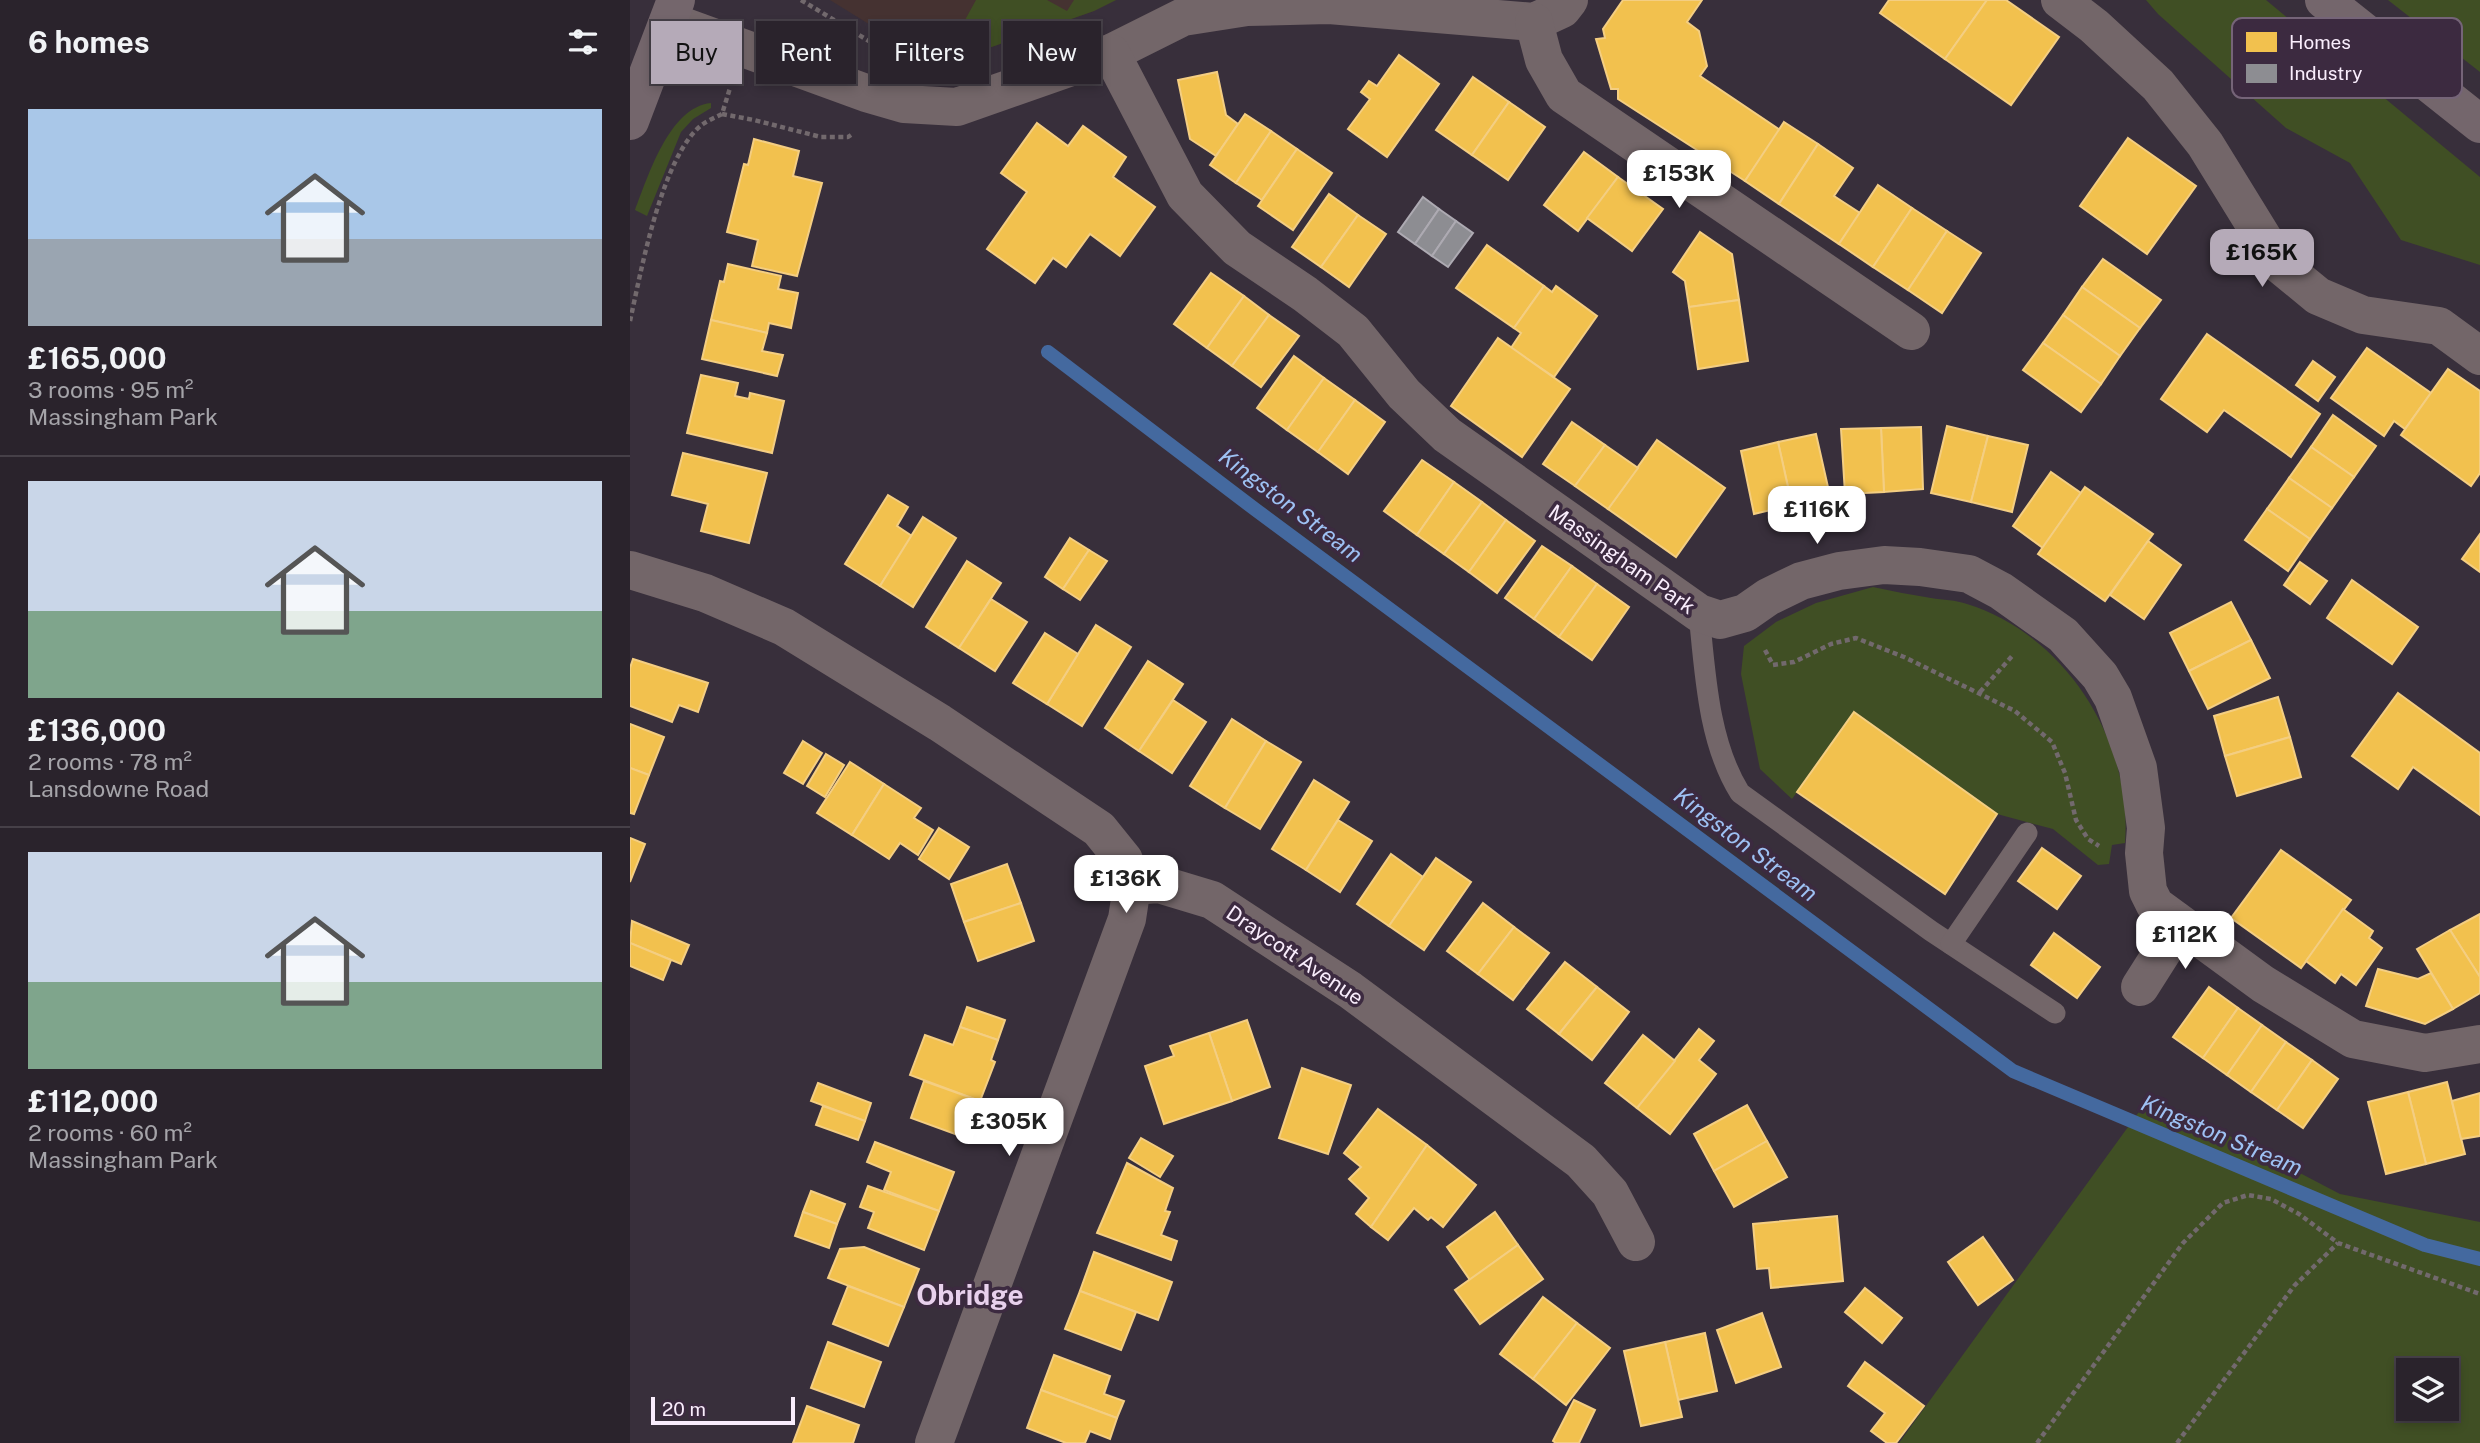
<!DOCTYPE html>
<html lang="en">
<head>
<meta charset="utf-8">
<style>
  :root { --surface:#2a232c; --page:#362f38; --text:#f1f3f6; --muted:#a5a4a9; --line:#464048; --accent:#b5aab8 }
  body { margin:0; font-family:"Public Sans",sans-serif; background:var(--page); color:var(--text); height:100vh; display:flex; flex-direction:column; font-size:26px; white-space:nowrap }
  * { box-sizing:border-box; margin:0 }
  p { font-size:23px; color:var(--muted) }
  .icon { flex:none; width:38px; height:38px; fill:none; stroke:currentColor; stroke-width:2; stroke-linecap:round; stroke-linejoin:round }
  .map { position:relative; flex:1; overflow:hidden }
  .sheet { display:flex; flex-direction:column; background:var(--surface); width:630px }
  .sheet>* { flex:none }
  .guide { position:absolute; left:21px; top:21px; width:665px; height:63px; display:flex; gap:14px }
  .controls { position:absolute; left:1766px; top:1358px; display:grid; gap:14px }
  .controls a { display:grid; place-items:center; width:63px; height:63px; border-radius:0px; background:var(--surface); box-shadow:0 4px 10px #0003,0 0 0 2px var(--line); font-size:35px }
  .scale { position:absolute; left:21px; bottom:18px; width:144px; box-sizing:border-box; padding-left:7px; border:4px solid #f9edfc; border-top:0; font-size:19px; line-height:24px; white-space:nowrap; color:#f9edfc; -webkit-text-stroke:5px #3c2a40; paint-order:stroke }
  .price { position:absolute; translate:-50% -60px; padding:0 16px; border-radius:14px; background:#fff; color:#222; font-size:23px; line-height:46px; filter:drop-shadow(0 2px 4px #0008) }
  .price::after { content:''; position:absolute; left:50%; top:42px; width:21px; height:16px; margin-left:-10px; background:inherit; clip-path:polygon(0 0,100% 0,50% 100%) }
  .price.active { background:var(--accent); color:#111 }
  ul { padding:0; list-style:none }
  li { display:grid; align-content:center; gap:14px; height:371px; padding:0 28px }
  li+li { border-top:2px solid var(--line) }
  li span { display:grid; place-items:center; height:217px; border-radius:0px; color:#555 }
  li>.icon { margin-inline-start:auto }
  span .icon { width:126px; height:126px; fill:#fffc; stroke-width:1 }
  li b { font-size:30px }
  h2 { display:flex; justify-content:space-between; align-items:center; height:84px; padding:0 28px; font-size:30px }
  .pill { padding:0 24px; border-radius:0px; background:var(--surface); box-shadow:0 4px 10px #0003,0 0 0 2px var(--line); font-size:24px; line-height:63px }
  .pill.active { background:var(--accent); color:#111 }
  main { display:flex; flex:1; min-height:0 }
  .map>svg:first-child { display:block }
  .commercial { fill:#453231 }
  .green { fill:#404f24; fill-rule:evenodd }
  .homes { fill:#f2c14e; stroke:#f4ce82; stroke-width:2 }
  .industry { fill:#8d8d92; stroke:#adaab2; stroke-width:2 }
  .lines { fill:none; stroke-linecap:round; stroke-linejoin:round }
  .stream { stroke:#44699f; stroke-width:14 }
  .path { stroke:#72696d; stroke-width:4.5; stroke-dasharray:5 3.5; stroke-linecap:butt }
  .service { stroke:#736669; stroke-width:21 }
  .minor { stroke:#736669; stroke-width:38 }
  .primary { stroke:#74666c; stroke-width:38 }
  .labels { text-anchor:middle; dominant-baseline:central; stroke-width:7; stroke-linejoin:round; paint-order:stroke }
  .street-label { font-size:21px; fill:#f9edfc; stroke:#3c2a40 }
  .water-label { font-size:23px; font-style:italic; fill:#9ec1f3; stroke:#3c2a40 }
  .district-label { font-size:28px; font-weight:bold; fill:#e8d1ed; stroke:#3c2a40 }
  .key { fill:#3c2a40; stroke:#756478; stroke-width:2 }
  .key-label { font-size:19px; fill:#f9edfc }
</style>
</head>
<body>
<main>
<section class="sheet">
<h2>6 homes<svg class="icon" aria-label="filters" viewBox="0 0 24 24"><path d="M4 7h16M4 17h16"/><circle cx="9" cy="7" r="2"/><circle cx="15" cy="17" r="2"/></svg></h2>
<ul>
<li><span style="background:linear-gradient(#a9c7e8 60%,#9aa5b1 0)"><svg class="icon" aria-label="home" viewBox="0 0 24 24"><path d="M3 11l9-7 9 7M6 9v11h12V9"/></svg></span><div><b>£165,000</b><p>3 rooms · 95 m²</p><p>Massingham Park</p></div></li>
<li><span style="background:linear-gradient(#c9d6e8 60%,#7fa58c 0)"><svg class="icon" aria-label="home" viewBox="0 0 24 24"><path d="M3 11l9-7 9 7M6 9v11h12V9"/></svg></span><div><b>£136,000</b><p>2 rooms · 78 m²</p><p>Lansdowne Road</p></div></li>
<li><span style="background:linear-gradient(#c9d6e8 60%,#7fa58c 0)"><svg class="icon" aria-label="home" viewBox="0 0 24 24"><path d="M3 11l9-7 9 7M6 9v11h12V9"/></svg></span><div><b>£112,000</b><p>2 rooms · 60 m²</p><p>Massingham Park</p></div></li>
</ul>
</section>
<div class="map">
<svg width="1850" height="1443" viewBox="0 0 1850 1443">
  <rect width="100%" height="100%" fill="#382f3b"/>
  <path class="commercial" d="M200,0H486L464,11L316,63L271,44Z"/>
  <g class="green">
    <path d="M346,0H417L437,11L444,0H486L464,11L316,63L313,60Z"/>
    <path d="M1516,0H1636L1850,177V265L1771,240L1720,163L1656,128L1528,14Z"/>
    <path d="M1758,0H1850V72Z"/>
    <path d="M81,103V108L63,119L51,132L17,216L5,210C18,177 39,107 81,103Z"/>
    <path d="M1243,587C1262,591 1282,595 1301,598C1313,600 1326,600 1337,604C1436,635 1503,742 1495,843L1482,845L1479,864L1468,865L1423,829L1367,814L1225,713L1162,799L1130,769L1111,674L1114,646L1146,622L1186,603Z"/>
    <path d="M1519,1098L1592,1132L1710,1194L1850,1222V1443H1269ZM1778,1370H1816V1409H1778Z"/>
  </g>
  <g class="homes">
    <path d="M993,0H1072L1057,22L1069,31L1077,66L1070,76L1150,130L1115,181L988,99V89H981L966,39L975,38L973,29Z"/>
    <path d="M1259,0H1357L1315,59L1250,13Z"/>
    <path d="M1357,0H1376L1429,37L1381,105L1315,59Z"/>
    <path d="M769,55L809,84L757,157L718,129L740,99L731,92L739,81L747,86Z"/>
    <path d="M587,72L596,115L608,124L586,156L560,139L548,80Z"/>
    <path d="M843,77L879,102L842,155L806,130Z"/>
    <path d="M879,102L915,127L878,180L842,155Z"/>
    <path d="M615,114L641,131L606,183L580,165Z"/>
    <path d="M1154,122L1188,144L1149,204L1115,181Z"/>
    <path d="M407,123L438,146L453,126L496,157L483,177L525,207L490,256L460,234L436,267L423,258L405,283L357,249L397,192L371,173Z"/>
    <path d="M641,131L667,149L632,200L606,183Z"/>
    <path d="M1498,138L1566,186L1517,254L1450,206Z"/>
    <path d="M124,139L169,151L163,176L192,183L167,276L122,266L128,240L97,232L114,164L118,165Z"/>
    <path d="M1188,144L1223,168L1204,196L1230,213L1209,244L1149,204Z"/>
    <path d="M667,149L702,173L663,230L628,206Z"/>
    <path d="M954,152L988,177L948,231L914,205Z"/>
    <path d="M988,177L1033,209L1002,251L957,218Z"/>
    <path d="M1248,185L1282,208L1243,267L1209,244Z"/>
    <path d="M699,194L728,215L691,267L662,247Z"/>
    <path d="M1282,208L1317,231L1278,290L1243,267Z"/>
    <path d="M728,215L756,234L719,287L691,267Z"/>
    <path d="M1317,231L1351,253L1312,313L1278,290Z"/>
    <path d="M1070,232L1102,254L1109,300L1059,307L1055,281L1043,272Z"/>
    <path d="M857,245L914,286L884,328L826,288Z"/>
    <path d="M1473,259L1531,300L1510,328L1452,287Z"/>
    <path d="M98,264L151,276L148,289L168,293L161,328L139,323L137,333L81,320L90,281L94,282Z"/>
    <path d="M581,273L614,296L577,348L544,324Z"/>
    <path d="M914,286L922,292L926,286L967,316L924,377L881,348L891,333L884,328Z"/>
    <path d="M1452,287L1510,328L1490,356L1433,315Z"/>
    <path d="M614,296L639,315L602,366L577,348Z"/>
    <path d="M1109,300L1118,361L1068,369L1059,307Z"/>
    <path d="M639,315L669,336L631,387L602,366Z"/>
    <path d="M1433,315L1490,356L1471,384L1413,343Z"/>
    <path d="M81,320L137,333L132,351L153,355L147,376L72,359Z"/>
    <path d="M1577,334L1690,414L1661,457L1594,410L1577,432L1531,399Z"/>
    <path d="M868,338L940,389L892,457L821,406Z"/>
    <path d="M1413,343L1471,384L1451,412L1393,370Z"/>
    <path d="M1737,348L1801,393L1775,429L1764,421L1754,436L1701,398Z"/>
    <path d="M664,356L694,378L657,430L627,408Z"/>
    <path d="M1683,361L1705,377L1688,401L1666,385Z"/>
    <path d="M1818,369L1850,391V473L1841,486L1771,435Z"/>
    <path d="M71,375L108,383L105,396L119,399L120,393L154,401L142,453L57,433Z"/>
    <path d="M694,378L725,400L688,452L657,430Z"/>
    <path d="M725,400L755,422L718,474L688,452Z"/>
    <path d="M1703,415L1746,446L1724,477L1681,447Z"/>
    <path d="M942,422L975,445L945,486L913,464Z"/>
    <path d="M1317,426L1358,436L1341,502L1301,493Z"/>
    <path d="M1291,427L1293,489L1254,492L1251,428Z"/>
    <path d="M1251,428L1254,492L1215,494L1211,429Z"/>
    <path d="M1186,434L1200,496L1162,505L1148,442Z"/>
    <path d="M1358,436L1398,445L1382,512L1341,502Z"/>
    <path d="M1027,440L1095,488L1046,557L978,509Z"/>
    <path d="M1148,442L1162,505L1124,514L1111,451Z"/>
    <path d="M975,445L1008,468L978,509L945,486Z"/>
    <path d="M1681,447L1724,477L1702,508L1659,478Z"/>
    <path d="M53,453L137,473L119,543L71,531L78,504L42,495Z"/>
    <path d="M792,460L824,482L787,535L754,511Z"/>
    <path d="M1421,472L1451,493L1413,548L1383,526Z"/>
    <path d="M1659,478L1702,508L1680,539L1637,509Z"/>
    <path d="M824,482L852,502L814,554L787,535Z"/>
    <path d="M1455,487L1523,534L1475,601L1408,554Z"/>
    <path d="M258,495L278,507L267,526L282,536L250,586L215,564Z"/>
    <path d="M852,502L876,520L839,572L814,554Z"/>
    <path d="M1637,509L1680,539L1658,571L1615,540Z"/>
    <path d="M293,517L326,538L283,607L250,586Z"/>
    <path d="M876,520L905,541L867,593L839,572Z"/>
    <path d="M1850,534V572L1832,559Z"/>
    <path d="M440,538L459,550L433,589L415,577Z"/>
    <path d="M1518,541L1551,565L1514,619L1480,595Z"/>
    <path d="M912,546L942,566L904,619L875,598Z"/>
    <path d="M459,550L477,561L450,600L433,589Z"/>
    <path d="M337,561L371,583L329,648L296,627Z"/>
    <path d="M1670,562L1697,581L1680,604L1654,585Z"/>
    <path d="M942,566L967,584L929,637L904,619Z"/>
    <path d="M1722,580L1788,627L1762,664L1697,618Z"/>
    <path d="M967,584L999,607L962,660L929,637Z"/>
    <path d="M361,599L397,622L365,671L329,648Z"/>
    <path d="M1601,602L1621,640L1559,671L1540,633Z"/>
    <path d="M466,625L501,647L452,726L417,704Z"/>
    <path d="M415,633L448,654L417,704L383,683Z"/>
    <path d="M1621,640L1640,678L1578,709L1559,671Z"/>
    <path d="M3,659L78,683L68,712L49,705L42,722L0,706V668Z"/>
    <path d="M518,661L553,684L509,751L475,728Z"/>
    <path d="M1768,693L1850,753V815L1783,767L1768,789L1722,756Z"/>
    <path d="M1648,697L1660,737L1595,756L1584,716Z"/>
    <path d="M543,700L576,722L542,773L509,751Z"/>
    <path d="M1224,712L1367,814L1315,894L1167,792Z"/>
    <path d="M602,719L636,741L595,808L560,786Z"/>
    <path d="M0,724L34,737L19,775L0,768Z"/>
    <path d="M1660,737L1671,777L1607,796L1595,756Z"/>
    <path d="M173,741L192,753L173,784L154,773Z"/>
    <path d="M636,741L671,762L630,829L595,808Z"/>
    <path d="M196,754L214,765L195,797L177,786Z"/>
    <path d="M220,762L254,784L222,835L187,813Z"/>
    <path d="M0,768L19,775L4,814L0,813Z"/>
    <path d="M684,780L719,802L676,870L642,849Z"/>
    <path d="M254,784L291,808L284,818L303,830L288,855L270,843L259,859L222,835Z"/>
    <path d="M708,820L742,841L710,892L676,870Z"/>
    <path d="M309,828L339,847L319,879L289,859Z"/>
    <path d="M0,838L15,844L0,882Z"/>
    <path d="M1412,848L1451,876L1427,909L1388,881Z"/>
    <path d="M1651,850L1721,900L1671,968L1601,918Z"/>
    <path d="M761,854L793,877L759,926L727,904Z"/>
    <path d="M806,858L841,882L794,950L759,926Z"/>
    <path d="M377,864L391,903L334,922L321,884Z"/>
    <path d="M391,903L404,941L348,961L334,922Z"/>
    <path d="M853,903L884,927L848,974L817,951Z"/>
    <path d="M1713,909L1743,931L1739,938L1752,948L1726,985L1711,974L1705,983L1676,961Z"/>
    <path d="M1850,914V977L1820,930Z"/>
    <path d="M2,921L59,945L51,964L0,943Z"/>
    <path d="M884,927L919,953L883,1000L848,974Z"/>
    <path d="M1820,930L1850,977V993L1823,1009L1787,949Z"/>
    <path d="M1424,933L1470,967L1447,998L1401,965Z"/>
    <path d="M0,943L41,960L33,980L0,966Z"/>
    <path d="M935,962L967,987L929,1034L897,1009Z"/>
    <path d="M1748,969L1788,979L1801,973L1823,1009L1795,1024L1736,1006Z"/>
    <path d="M967,987L999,1012L962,1060L929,1034Z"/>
    <path d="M1579,987L1608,1008L1573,1058L1543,1037Z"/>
    <path d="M337,1007L375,1020L368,1040L330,1027Z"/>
    <path d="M1608,1008L1632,1025L1597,1075L1573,1058Z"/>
    <path d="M617,1020L640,1087L602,1101L579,1033Z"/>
    <path d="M1632,1025L1656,1042L1621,1092L1597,1075Z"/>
    <path d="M330,1027L368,1040L361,1060L365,1062L350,1101L280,1075L295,1035L323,1045Z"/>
    <path d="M1069,1029L1084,1041L1069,1060L1086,1074L1040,1134L1007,1108Z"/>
    <path d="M579,1033L602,1101L534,1124L515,1066L544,1056L540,1046Z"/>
    <path d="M1013,1035L1045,1061L1007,1108L975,1083Z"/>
    <path d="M1656,1042L1682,1060L1647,1110L1621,1092Z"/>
    <path d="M1682,1060L1708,1079L1673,1128L1647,1110Z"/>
    <path d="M672,1068L721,1085L698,1154L649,1138Z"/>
    <path d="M294,1081L350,1101L336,1138L281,1118Z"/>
    <path d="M1817,1082L1835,1154L1796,1164L1778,1092Z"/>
    <path d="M188,1083L241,1103L235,1121L181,1101Z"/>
    <path d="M1778,1092L1796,1164L1756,1174L1738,1102Z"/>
    <path d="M1850,1093V1136L1831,1139L1822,1101Z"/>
    <path d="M1117,1105L1137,1141L1084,1171L1064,1134Z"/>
    <path d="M193,1106L235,1121L228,1140L186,1125Z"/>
    <path d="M748,1109L797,1145L741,1227L726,1214L739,1198L719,1179L731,1167L714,1153Z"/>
    <path d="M511,1138L543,1156L530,1177L499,1158Z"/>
    <path d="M1137,1141L1157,1177L1104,1207L1084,1171Z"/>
    <path d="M245,1142L324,1172L309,1211L254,1190L261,1172L237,1162Z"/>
    <path d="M797,1145L846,1185L813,1227L801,1217L798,1220L784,1208L758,1240L741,1227Z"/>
    <path d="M497,1163L543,1188L535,1211L540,1212L531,1235L547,1241L541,1260L467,1233Z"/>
    <path d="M238,1186L309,1211L294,1250L238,1228L244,1212L230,1207Z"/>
    <path d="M181,1191L215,1204L207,1224L173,1212Z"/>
    <path d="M173,1212L207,1224L199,1248L165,1236Z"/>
    <path d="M865,1212L888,1245L840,1280L817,1247Z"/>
    <path d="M1207,1216L1213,1281L1141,1288L1139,1268L1127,1269L1123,1224Z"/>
    <path d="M1353,1237L1383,1280L1348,1305L1318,1262Z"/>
    <path d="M888,1245L913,1279L850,1324L825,1290Z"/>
    <path d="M234,1247L289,1269L274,1307L198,1278L210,1249Z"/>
    <path d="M464,1252L542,1282L528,1320L450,1291Z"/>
    <path d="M218,1286L274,1307L258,1346L203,1324Z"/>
    <path d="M1235,1288L1272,1318L1252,1343L1215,1312Z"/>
    <path d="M450,1291L506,1312L491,1350L435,1329Z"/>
    <path d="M913,1297L947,1323L903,1379L870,1354Z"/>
    <path d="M1132,1313L1151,1367L1106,1383L1087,1330Z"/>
    <path d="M947,1323L980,1348L936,1405L903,1379Z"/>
    <path d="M1075,1333L1087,1391L1048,1400L1035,1342Z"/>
    <path d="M198,1342L251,1362L234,1407L181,1388Z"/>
    <path d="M1035,1342L1052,1417L1011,1426L994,1351Z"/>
    <path d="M424,1355L480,1376L474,1394L494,1401L487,1418L411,1390Z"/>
    <path d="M1235,1362L1294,1406L1266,1443H1257L1241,1431L1255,1413L1218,1386Z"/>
    <path d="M411,1390L487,1418L480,1439L460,1431L455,1443H436L397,1428Z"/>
    <path d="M944,1400L965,1410L949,1443H926L923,1441Z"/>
    <path d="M177,1406L229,1425L223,1443H163Z"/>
  </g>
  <g class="industry">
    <path d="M793,197L809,209L785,244L768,232Z"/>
    <path d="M809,209L826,221L802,256L785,244Z"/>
    <path d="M826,221L843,233L818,267L802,256Z"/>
  </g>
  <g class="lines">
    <path class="stream" d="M418,352L626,510L1383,1071L1795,1245L1850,1259"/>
    <g class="path">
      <path d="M171,0L252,49"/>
      <path d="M92,114L124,120L191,137H218L221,135"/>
      <path d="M0,321C11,272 32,154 73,124C79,120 86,117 92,114L100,88"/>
      <path d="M1135,650L1143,665L1164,662L1201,644L1226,638L1274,657L1385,711L1422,742L1435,773L1446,820L1458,839L1469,846"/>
      <path d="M1350,692L1384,654"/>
      <path d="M1407,1443L1553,1243L1593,1203L1618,1195L1641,1199L1669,1214L1708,1243L1850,1294"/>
      <path d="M1547,1443L1664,1286L1708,1243"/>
    </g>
    <g class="service">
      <path d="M1069,613C1075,672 1078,742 1110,793L1301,931L1425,1013"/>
      <path d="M1321,944L1397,833"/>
    </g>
    <g class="minor">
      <path d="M1430,0L1464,26L1528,85L1575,144L1649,264L1688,296L1733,315L1809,326L1850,356"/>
      <path d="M39,21L236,93L274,104L327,107L481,53L553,17L617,7L699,5L904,22L932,9L939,0"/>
      <path d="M904,22L914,60L934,95L1281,331"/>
      <path d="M481,53L555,195L607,248L675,294L723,331L774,394L817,435L1069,613L1090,620L1115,613L1138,597L1171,581L1209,571L1254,565L1290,567L1339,574L1371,591L1433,635L1470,676L1483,698L1508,768L1516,828L1514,853L1518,891L1525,905L1633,984L1723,1039L1795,1053L1850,1044"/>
      <path d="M0,570L75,593L154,627L310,723L469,829L494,860L502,886L529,884L582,900L720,990L951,1161L980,1193L1006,1242"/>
      <path d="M1510,987L1550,924"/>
      <path d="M304,1443L497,919L502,886"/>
    </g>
    <g class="primary">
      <path d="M1694,0L1850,124"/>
      <path d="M0,121L46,0"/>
    </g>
  </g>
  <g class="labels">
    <g class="street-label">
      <text transform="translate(992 559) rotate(35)">Massingham Park</text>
      <text transform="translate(665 955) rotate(34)">Draycott Avenue</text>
    </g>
    <g class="water-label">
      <text transform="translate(661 505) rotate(37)">Kingston Stream</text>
      <text transform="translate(1116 844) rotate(37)">Kingston Stream</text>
      <text transform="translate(1592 1135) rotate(23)">Kingston Stream</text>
    </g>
    <g class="district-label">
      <text x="340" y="1294">Obridge</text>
    </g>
  </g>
  <rect x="1602" y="18" width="230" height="80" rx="10" class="key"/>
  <rect x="1616" y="32" width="31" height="20" fill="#f2c14e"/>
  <rect x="1616" y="64" width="31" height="19" fill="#8d8d92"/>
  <g class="key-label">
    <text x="1659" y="49">Homes</text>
    <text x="1659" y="80">Industry</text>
  </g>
</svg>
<div class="controls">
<a><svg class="icon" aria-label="layers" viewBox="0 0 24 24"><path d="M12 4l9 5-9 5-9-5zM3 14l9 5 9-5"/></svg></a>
</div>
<div class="scale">20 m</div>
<b class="price" style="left:1049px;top:210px">£153K</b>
<b class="price active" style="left:1632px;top:289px">£165K</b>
<b class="price" style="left:1187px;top:546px">£116K</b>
<b class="price" style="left:496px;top:915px">£136K</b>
<b class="price" style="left:1555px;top:971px">£112K</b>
<b class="price" style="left:379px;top:1158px">£305K</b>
<div class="guide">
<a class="pill active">Buy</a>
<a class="pill">Rent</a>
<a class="pill">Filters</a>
<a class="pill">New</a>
</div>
</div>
</main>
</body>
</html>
